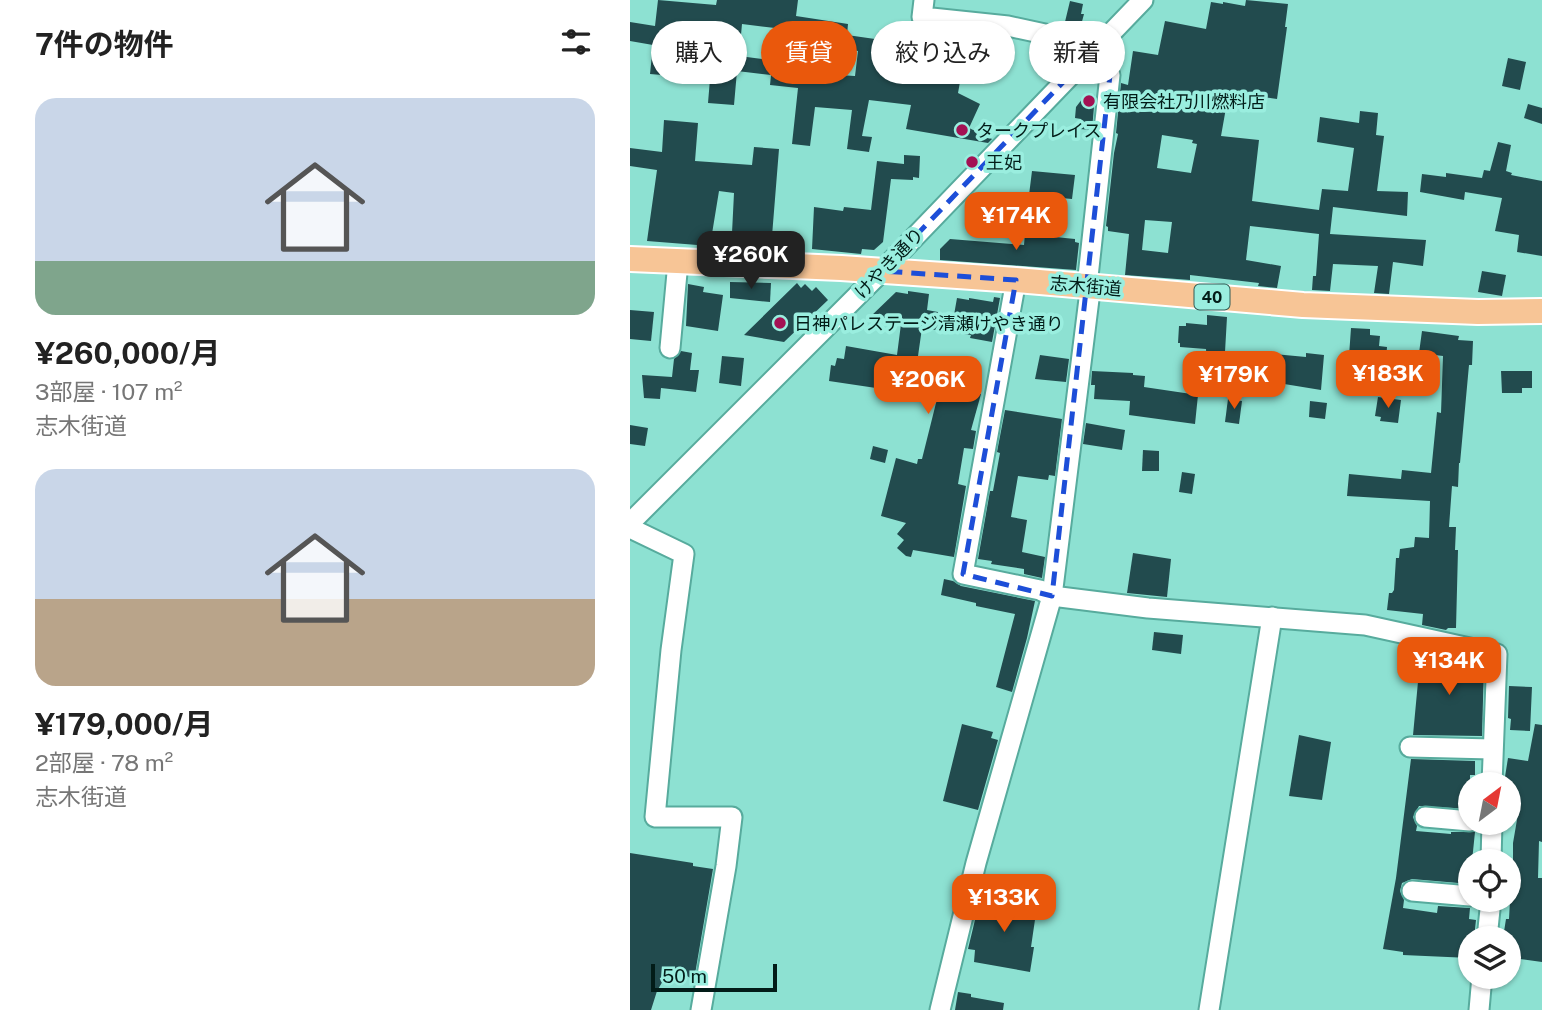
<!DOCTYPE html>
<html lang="ja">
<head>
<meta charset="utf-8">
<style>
  :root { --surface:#fff; --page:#f2f2f2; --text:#222; --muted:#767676; --accent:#ea580c }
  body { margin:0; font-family:"Public Sans","Noto Sans JP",sans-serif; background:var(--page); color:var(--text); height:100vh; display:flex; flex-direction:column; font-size:26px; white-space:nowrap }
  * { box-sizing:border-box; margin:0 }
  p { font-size:23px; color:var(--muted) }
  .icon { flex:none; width:38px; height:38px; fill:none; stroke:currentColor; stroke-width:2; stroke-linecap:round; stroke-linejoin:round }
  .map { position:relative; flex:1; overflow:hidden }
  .details { display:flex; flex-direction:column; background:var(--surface); width:630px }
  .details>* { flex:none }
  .hud { position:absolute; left:21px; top:21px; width:665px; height:63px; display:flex; gap:14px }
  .needle { width:46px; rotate:32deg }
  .controls { position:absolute; left:828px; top:772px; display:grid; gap:14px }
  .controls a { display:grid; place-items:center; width:63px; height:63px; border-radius:50%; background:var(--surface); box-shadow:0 2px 5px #0004; font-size:35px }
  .scale { position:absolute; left:21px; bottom:18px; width:126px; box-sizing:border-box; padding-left:7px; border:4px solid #021c18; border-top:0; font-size:19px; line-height:24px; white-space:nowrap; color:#021c18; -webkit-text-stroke:5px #9aeedf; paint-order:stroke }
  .price { position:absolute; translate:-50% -60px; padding:0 16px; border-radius:14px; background:var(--accent); color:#fff; font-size:23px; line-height:46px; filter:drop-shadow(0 2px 4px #0008) }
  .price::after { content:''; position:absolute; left:50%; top:42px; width:21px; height:16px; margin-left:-10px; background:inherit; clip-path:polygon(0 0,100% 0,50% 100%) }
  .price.current { background:#222; color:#fff }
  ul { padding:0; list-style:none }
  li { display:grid; align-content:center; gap:14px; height:371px; padding:0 35px }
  li span { display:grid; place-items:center; height:217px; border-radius:21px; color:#555 }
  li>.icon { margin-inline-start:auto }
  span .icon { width:126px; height:126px; fill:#fffc; stroke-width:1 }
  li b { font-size:30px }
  h2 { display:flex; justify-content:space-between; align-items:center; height:84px; padding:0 35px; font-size:30px }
  .chip { padding:0 24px; border-radius:32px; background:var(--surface); box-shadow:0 2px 5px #0004; font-size:24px; line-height:63px }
  .chip.current { background:var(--accent); color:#fff }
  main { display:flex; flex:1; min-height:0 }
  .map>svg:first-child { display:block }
  .building { fill:#224b4e; fill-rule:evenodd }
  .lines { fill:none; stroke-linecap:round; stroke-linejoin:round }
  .minor-casing { stroke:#57ab9d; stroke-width:23 }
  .major-casing { stroke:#fff; stroke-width:28 }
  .minor { stroke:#fff; stroke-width:19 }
  .major { stroke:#f7c596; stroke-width:24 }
  .marked { fill:none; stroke:#1d4ed8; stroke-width:5; stroke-dasharray:14 9; stroke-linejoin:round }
  .poi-dot { fill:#a31153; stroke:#9aeedf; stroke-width:2.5 }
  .labels { text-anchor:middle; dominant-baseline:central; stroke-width:7; stroke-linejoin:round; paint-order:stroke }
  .shield { fill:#9aeedf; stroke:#305b54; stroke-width:2 }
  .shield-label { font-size:16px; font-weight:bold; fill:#021c18 }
  .poi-label { font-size:18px; fill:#021c18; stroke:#9aeedf; text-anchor:start }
  .street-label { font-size:18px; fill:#021c18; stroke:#9aeedf }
</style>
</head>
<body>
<main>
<section class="details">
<h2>7件の物件<svg class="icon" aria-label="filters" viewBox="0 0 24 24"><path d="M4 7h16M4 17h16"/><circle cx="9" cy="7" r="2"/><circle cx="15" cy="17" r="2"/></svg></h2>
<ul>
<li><span style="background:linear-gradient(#c9d6e8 75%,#7fa58c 0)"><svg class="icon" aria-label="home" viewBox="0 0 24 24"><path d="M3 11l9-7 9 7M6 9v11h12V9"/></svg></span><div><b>¥260,000/月</b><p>3部屋 · 107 m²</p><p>志木街道</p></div></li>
<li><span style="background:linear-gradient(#c9d6e8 60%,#b9a48a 0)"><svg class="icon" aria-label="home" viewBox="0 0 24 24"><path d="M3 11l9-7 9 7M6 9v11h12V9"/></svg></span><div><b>¥179,000/月</b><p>2部屋 · 78 m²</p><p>志木街道</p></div></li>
</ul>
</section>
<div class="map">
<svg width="912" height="1010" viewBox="0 0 912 1010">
  <rect width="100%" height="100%" fill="#8de1d2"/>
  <g class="building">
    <path d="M28,0L86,5L87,0H168L166,16L218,24L217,35L252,40L251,45L279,49L275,78L311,84L318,42L342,46L343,38L381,45L376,72L333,65L328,93L350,104L339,128L362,139L358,143L276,129L281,105L239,100L232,136L242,137L239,152L217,149L222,110L185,107L180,146L162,144L168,88L140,85L141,75L107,71L104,105L78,103L80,79L20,74L23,45L0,41V22L25,26ZM112,24L145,28L141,60L109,56ZM196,47L228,51L225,76L192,74Z"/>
    <path d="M616,0L658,4L655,27H657L647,99L633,97V95L599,91L591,136L629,140L622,201L689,210L692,189L718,191L724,148L687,142L690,117L729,123L730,111L748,113L746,135L754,136L747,191L778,192L777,216L703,207L700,234L796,240L793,266L763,262L759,294L744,293L748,266L703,264L700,291L682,290L683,276H686L689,234L620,226L616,260L651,266L647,288L628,286L629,283L560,275V280L495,275L499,234L478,231V227L476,226L484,153L488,134L486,133L491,83L498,85L503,51L528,55L535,21L576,29L581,2L593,4V2L615,6ZM532,135L563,140L562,143L567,144L561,173L527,168ZM515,220L542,222L538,253L512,250Z"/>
    <path d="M440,1L453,4L451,14H454L450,29L434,26Z"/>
    <path d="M878,58L896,62L890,90L872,86Z"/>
    <path d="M456,94L465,95L462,130L450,129L451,119L445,118L446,107Z"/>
    <path d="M898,104L912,108V124L894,118Z"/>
    <path d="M34,120L68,123L65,161L122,165L124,147L149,149L142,236L102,233L104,193L89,191L80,246L17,241L27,170L0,166V148L32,152Z"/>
    <path d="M868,142L881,145L876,171L882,173L881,175L912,181V256L887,252L889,235L865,231L872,198L835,192L834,200L790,192L792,174L816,177V173L852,178L854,170L860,171Z"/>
    <path d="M274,155L290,156L289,178L283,177V180L261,179L253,242L244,250L232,249L231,254L182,249L184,207L213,211L214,207L241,210L247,161L274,164Z"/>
    <path d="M402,171L445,175L442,199L399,195Z"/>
    <path d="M395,234L445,239V242L449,243L446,270L310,260V249L320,239L394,245Z"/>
    <path d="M852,271L876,275L872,296L848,292Z"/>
    <path d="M100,282L141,283L140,302L100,298Z"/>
    <path d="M167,283L171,288L175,284L182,291L186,287L198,300L154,342L114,335Z"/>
    <path d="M58,284L74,287L73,292L93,295L88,331L56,326Z"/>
    <path d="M278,291L299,294L297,310L324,315L327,298L339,300V298L363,302L364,297L370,298L362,342L340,338L341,335L292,328L288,356L347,368L344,393L351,394L341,430L346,431L343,449L334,448L328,484L336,486L324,557L283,550L281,557L276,556L267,548L274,540L267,534L276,523L251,516L266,458L287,464L288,459H292L308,395L286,388L289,377L250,371L246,388L199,381L201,365L205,366L207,358L214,359L216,346L267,355L271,324L240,317L266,292L278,294Z"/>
    <path d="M0,310L24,312L21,341L0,339Z"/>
    <path d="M577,315L597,317L595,352L613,353L612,373H608L607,384L594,383L595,369L577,367L576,349L550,347V343H548L549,326H556V323L577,325Z"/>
    <path d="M721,328L740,329V335L750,336L749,346L757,347L755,376L719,374L718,370Z"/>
    <path d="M792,331L829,336L828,340L843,341L842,365H839L830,463H829L828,487L822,486L819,527H826L825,550H828L826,628H818L816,630L792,625L793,614L757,610L759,593H762L764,590L766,558H769L770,549L784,547L785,537L799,538L800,501L717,496L719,474L771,479L772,470L801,473L807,412L811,413L813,356L789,353Z"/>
    <path d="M51,351L62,353L60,370H69L66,392L31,388L30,399L14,398L12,375L42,377L44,359Z"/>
    <path d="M676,353L694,355L691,390L642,382L644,354L676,357Z"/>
    <path d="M410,355L439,359L436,382L405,379Z"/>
    <path d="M92,356L114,358L111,386L89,383Z"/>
    <path d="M462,371L503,373V375L515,376L514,387L568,395L565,424L499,415L500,401L464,399L465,385H461Z"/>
    <path d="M871,371H902V388H892V393H872Z"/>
    <path d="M748,397L771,400L768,423L750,421L751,417L745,416Z"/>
    <path d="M598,399L612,401L609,424L595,422Z"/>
    <path d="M680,401L697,403L695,419L679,417Z"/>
    <path d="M375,410L432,419L425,476L419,475L418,480L388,476L381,517L397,520L392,552L415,557L412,578L394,574V569L361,564L362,561L348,559L360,491H363L370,453L367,452Z"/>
    <path d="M456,423L495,430L492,450L453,444Z"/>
    <path d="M0,425L18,428L15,446L0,444Z"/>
    <path d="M243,446L258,450L255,463L240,459Z"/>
    <path d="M513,450L529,451V471H512Z"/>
    <path d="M552,472L565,474L562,494L549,492Z"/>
    <path d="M503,553L541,559L537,597L497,593Z"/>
    <path d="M314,579L323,581L331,586L405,601L397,638L382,692L366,687L385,614L346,606V603L311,595Z"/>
    <path d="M524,632L553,635L551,654L522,650Z"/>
    <path d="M791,650L854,664L852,736L783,735Z"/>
    <path d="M879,686L902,687L900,731L880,730L881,719L878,718Z"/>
    <path d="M332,724L363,732L361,738L368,740L348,810L313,801Z"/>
    <path d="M905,724L912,725V842L909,841L908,878H912V962L882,958L883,951L878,950V938H873L876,919H879L881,882L883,883V843L888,814L878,813L881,784L874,783L878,758L898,761Z"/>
    <path d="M669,735L701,742L692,800L659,796Z"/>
    <path d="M781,759L845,761V775H840V809L789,806L783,817L787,826L786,831L821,834V832H845L842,861H840V884L782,879L772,883L770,891L774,900L773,908L807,913L808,906L840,908L839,919L846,920L844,938H840V958L773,955V952L753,949L766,878Z"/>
    <path d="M0,853L63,863V866L83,869L64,980L41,967L27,991L21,1010H0Z"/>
    <path d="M351,895L407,906L401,947H404L400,972L344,962L345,950L338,949Z"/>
    <path d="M328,992L341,994V997L374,1003L373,1010H325Z"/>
  </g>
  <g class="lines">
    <g class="minor-casing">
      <g id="minor">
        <path d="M294,0L292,17L378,26L452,42L463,51L480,75L457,286L459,299L422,596L346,863L310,1010"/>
        <path d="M386,280L333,574L410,590L422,596L518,608L735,625L867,654L862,784"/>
        <path d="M40,348L48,262"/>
        <path d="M0,523L252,271L513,0"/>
        <path d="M0,528L54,554L41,650L25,817H102L96,866L71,1010"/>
        <path d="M780,747L862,749"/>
        <path d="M795,817L840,821"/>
        <path d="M861,861L862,822"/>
        <path d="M782,891L840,896"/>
        <path d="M857,938L861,900"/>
        <path d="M579,1010L642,617"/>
        <path d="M849,1010L852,976"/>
      </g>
    </g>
    <g class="major-casing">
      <path id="major" d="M0,259L211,268L386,280L673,305L848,312L912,311"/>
    </g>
    <use href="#minor" class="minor"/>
    <use href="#major" class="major"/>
  </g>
  <path class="marked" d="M463,51L480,75L422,596L333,574L386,280L252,271Z"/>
  <g class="poi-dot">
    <circle cx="459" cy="101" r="7"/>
    <circle cx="332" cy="130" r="7"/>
    <circle cx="342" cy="162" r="7"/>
    <circle cx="150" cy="323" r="7"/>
  </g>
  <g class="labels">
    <rect class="shield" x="564.5" y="284.5" width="35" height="25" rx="5"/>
    <g class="shield-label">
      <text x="582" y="297">40</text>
    </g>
    <g class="poi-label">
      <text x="473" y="101">有限会社乃川燃料店</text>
      <text x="346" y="130">タークプレイス</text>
      <text x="356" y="162">王妃</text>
      <text x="164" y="323">日神パレステージ清瀬けやき通り</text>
    </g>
    <g class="street-label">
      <text transform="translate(259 263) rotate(-46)">けやき通り</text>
      <text transform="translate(456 286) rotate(5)">志木街道</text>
    </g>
  </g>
</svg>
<div class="controls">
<a><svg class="needle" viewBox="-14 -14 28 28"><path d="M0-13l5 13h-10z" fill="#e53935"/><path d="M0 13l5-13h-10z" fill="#767676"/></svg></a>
<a><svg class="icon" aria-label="locate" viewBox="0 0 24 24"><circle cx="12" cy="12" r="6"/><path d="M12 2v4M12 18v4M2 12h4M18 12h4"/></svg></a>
<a><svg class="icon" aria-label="layers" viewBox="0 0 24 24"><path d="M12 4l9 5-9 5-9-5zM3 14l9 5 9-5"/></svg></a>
</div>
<div class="scale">50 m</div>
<b class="price" style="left:386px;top:252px">¥174K</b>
<b class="price current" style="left:121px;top:291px">¥260K</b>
<b class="price" style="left:758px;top:410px">¥183K</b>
<b class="price" style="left:604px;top:411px">¥179K</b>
<b class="price" style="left:298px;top:416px">¥206K</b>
<b class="price" style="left:819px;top:697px">¥134K</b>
<b class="price" style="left:374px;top:934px">¥133K</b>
<div class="hud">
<a class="chip">購入</a>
<a class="chip current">賃貸</a>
<a class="chip">絞り込み</a>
<a class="chip">新着</a>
</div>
</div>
</main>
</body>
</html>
